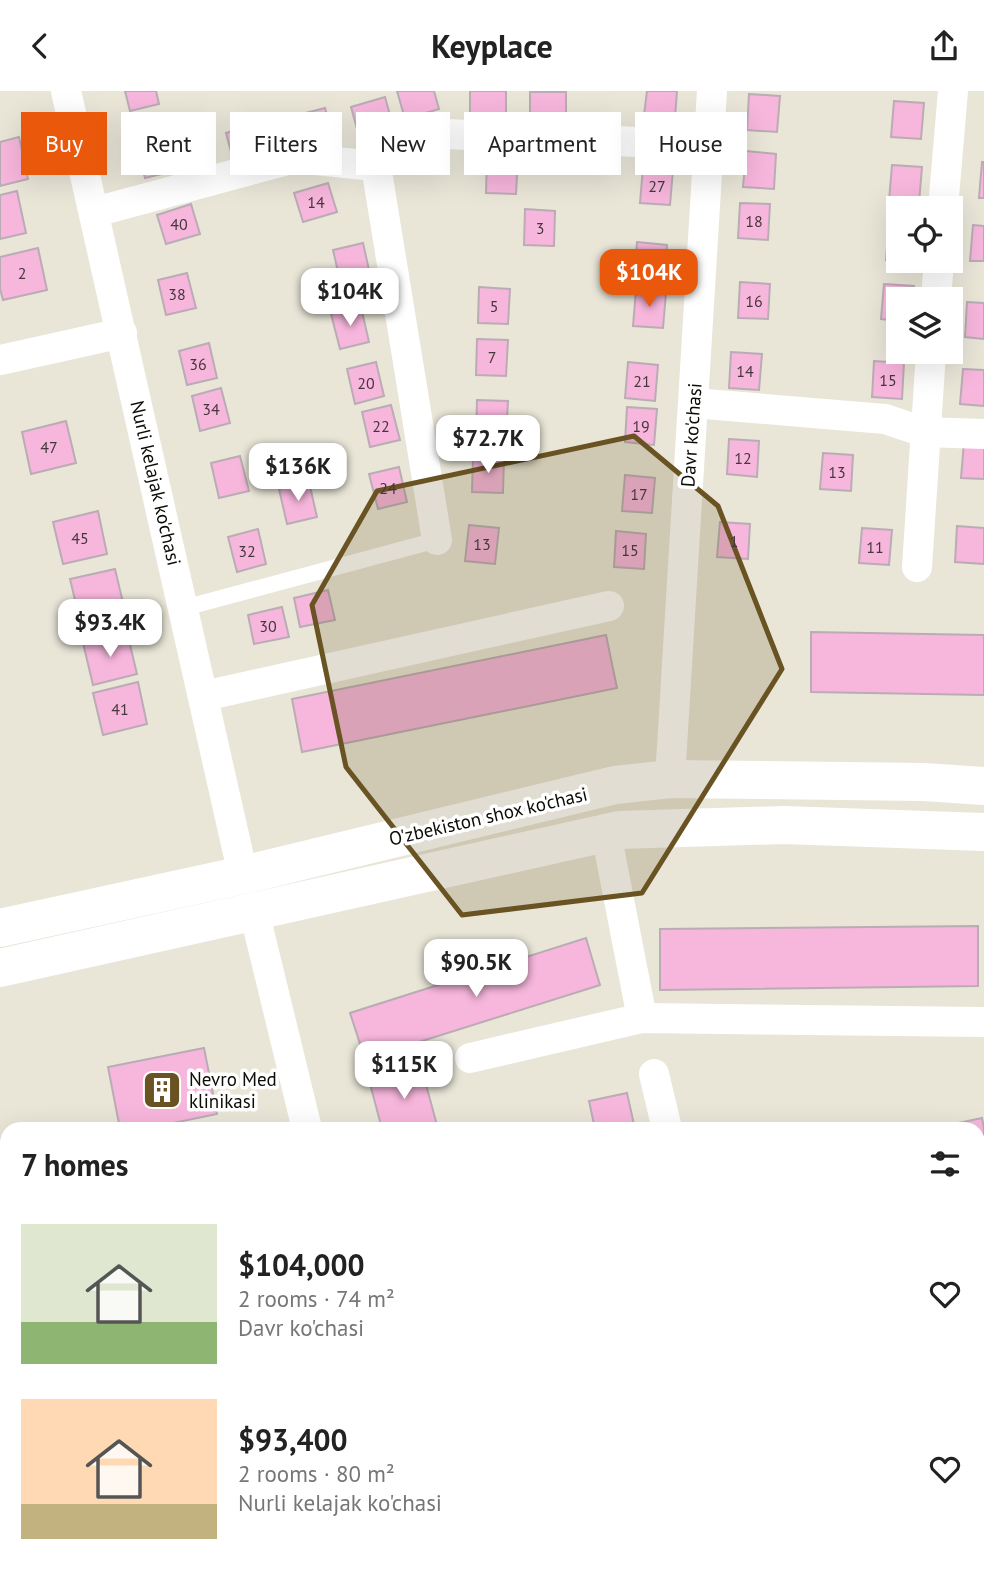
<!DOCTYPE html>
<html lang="en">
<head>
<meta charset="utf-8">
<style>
  :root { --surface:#fff; --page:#f6f6f6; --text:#222; --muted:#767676; --accent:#ea580c }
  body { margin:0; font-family:"PT Sans",sans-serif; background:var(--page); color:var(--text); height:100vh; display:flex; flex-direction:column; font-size:26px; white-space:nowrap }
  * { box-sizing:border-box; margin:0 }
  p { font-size:23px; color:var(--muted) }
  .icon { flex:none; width:38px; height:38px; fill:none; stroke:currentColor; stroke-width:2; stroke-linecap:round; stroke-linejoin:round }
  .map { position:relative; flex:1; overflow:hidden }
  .details { position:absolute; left:0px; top:1031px; width:985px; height:450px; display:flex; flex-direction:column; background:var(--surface); border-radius:21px 21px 0 0; box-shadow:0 7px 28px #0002 }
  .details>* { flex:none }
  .guide { position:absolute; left:21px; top:21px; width:943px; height:63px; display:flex; gap:14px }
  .fabs { position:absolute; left:886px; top:105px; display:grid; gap:14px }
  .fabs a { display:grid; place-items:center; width:77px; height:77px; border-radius:0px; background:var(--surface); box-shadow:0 7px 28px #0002; font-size:35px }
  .price { position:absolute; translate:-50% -60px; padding:0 16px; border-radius:14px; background:#fff; color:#222; font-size:23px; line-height:46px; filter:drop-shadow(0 2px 4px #0008) }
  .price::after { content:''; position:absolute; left:50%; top:42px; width:21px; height:16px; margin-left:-10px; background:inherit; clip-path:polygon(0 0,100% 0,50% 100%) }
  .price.active { background:var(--accent); color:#fff }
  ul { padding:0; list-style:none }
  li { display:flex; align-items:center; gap:21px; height:175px; padding:0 21px }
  li span { display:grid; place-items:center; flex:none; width:196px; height:140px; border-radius:0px; color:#555 }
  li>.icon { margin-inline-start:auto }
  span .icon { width:84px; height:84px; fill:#fffc; stroke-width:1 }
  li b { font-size:30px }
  h2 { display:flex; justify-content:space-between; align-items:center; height:84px; padding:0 21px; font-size:30px }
  .tag { padding:0 24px; border-radius:0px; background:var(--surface); box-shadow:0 7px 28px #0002; font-size:24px; line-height:63px }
  .tag.active { background:var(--accent); color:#fff }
  header { display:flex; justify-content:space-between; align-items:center; height:91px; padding:0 21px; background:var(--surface); font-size:32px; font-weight:800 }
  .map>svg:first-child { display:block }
  .building { fill:#f7b6dc; stroke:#baacb4; stroke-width:2 }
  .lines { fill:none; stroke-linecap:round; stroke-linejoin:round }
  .service { stroke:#fff; stroke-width:16 }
  .minor { stroke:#fff; stroke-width:30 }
  .primary { stroke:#fff; stroke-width:38 }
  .marked { fill:#695322; fill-opacity:0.2; stroke:#695322; stroke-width:5; stroke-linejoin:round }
  .labels { text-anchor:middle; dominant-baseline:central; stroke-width:7; stroke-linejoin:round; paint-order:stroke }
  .number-label { font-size:16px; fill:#47363c }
  .street-label { font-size:19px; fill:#0c0c07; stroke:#fff }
  .poi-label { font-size:19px; fill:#0c0c07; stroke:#fff; text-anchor:start }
</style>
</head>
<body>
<header><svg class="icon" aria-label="back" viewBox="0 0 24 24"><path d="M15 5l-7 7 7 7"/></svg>Keyplace<svg class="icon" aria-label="share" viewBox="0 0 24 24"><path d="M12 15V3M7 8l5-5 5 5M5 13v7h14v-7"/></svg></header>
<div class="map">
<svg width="984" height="1479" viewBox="0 0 984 1479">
  <rect width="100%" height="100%" fill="#e9e6d8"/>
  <g class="building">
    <path d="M125,0H156L159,13L130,20Z"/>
    <path d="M397,0H434L439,18L405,28Z"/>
    <rect x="470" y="0" width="36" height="25"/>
    <path d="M647,0H677L675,27L644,24Z"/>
    <rect x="530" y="1" width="36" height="30"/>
    <path d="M749,3L780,5L777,41L747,39Z"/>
    <path d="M385,6L393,35L359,45L351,16Z"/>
    <path d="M894,10L924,12L921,48L891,46Z"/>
    <path d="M325,17L333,46L298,56L290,26Z"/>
    <path d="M260,32L268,62L234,72L226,42Z"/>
    <path d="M166,45L174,80L145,87L136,52Z"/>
    <path d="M19,46L28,88L0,95V51Z"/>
    <path d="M746,60L776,63L774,98L743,96Z"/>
    <path d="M487,66L518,67L516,103L486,102Z"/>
    <path d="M982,71H984V107H979Z"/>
    <path d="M892,74L922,76L919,112L889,110Z"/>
    <path d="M643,76L673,79L670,114L640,112Z"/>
    <path d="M328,92L337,121L303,131L294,102Z"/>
    <path d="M17,100L26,142L0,148V104Z"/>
    <path d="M740,112L770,113L768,149L738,147Z"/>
    <path d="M191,113L200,143L166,153L157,124Z"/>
    <path d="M525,118L555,120L554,155L524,154Z"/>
    <path d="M889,133L898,134V170L886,169Z"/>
    <path d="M973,134L984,135V170H970Z"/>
    <path d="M637,151L667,154L664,189L634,187Z"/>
    <path d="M363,152L371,188L341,194L333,159Z"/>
    <path d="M38,157L47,199L3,209L0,198V166Z"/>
    <path d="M187,182L196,217L166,224L158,189Z"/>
    <path d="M740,191L770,193L768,228L738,227Z"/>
    <path d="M884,193L914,195L913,208H898V230L881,228Z"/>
    <path d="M479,196L510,198L508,233L478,232Z"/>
    <path d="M636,199L666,202L663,237L633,235Z"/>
    <path d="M967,211L984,212V248L965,246Z"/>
    <path d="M361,216L369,251L340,258L331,223Z"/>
    <path d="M477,248L508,249L506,285L476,284Z"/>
    <path d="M209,252L217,287L187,294L179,260Z"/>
    <path d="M731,261L762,263L759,299L729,297Z"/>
    <path d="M874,270L904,272L902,308L872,306Z"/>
    <path d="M376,271L384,305L355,313L347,278Z"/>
    <path d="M628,271L658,274L655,310L625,307Z"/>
    <path d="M963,278L984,279V315L960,313Z"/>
    <path d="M221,297L230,332L200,340L192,305Z"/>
    <path d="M477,309L508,310L506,346L476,345Z"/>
    <path d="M391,314L400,349L370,356L362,321Z"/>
    <path d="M627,316L657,318L654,354L625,351Z"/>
    <path d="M66,330L76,372L31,383L22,341Z"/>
    <path d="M729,348L759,350L757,386L727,383Z"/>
    <path d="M964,351L984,352V388L961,387Z"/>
    <path d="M823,362L853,364L851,400L820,398Z"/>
    <path d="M240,365L249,400L219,407L211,372Z"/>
    <path d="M473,365L504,366L503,402L472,401Z"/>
    <path d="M399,376L407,411L378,418L369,383Z"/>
    <path d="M625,384L655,387L652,422L622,420Z"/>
    <path d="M309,391L317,426L287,433L279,398Z"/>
    <path d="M98,420L107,463L63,473L53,431Z"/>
    <path d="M720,431L750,433L748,468L717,466Z"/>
    <path d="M469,434L499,437L495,473L465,470Z"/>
    <path d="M957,435L984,437V473L955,471Z"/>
    <path d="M862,437L892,439L889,474L859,472Z"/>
    <path d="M258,438L266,473L237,481L228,446Z"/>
    <path d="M616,440L646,443L644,478L614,476Z"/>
    <path d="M115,478L125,520L80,530L70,488Z"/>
    <path d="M328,499L335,529L300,536L294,507Z"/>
    <path d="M282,516L289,546L254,553L248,524Z"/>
    <path d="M127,541L137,583L93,594L83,552Z"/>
    <path d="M811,541L984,544V604L811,601Z"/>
    <path d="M606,544L617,597L302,661L292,608Z"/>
    <path d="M138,591L147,633L103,644L93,602Z"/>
    <path d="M978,835V895L660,899V838Z"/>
    <path d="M586,847L600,894L365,968L350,922Z"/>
    <path d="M204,957L217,1023L144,1038H120L108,976Z"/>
    <path d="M421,975L438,1038H382L369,989Z"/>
    <path d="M627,1002L635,1038H595L589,1010Z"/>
    <path d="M982,1027L984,1037V1085L978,1086V1038H944V1035Z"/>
    <path d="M0,1112L7,1142V1206L0,1208Z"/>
    <path d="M984,1132V1191L978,1192V1134Z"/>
    <path d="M978,1427L984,1452V1462L978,1463Z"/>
    <path d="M328,1474H362L364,1479H306Z"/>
    <path d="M642,1474H673L674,1479H644Z"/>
    <path d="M814,1474H932L908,1479H790Z"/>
  </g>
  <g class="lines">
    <path class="service" d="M184,517L437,449"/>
    <g class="minor">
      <path d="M66,0L243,784"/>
      <path d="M376,75L437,449"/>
      <path d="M943,117L953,0"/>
      <path d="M95,121L295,67L376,75L446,43L709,54"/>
      <path d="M936,208L939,170"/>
      <path d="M0,269L122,242"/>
      <path d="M693,312L885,328L924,341L984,343"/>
      <path d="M917,476L931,261"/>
      <path d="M204,605L609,515"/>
      <path d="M670,688L712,0"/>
      <path d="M606,742L642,927"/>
      <path d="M254,820L307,1038"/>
      <path d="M470,967L642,927L984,931"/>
      <path d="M654,983L667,1038"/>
      <path d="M978,1359L984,1357"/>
      <path d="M413,1474L414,1479"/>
      <path d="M439,1479L463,1474"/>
    </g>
    <g class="primary">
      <path d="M0,837L243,784L615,694L670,688L924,691L984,695"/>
      <path d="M0,877L619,739L784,734L984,741"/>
    </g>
  </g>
  <path class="marked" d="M634,345L718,415L782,578L642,802L462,824L346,676L312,514L377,400Z"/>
  <defs>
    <g id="building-square" transform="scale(2.0125)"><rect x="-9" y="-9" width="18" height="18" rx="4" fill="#695322" stroke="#fff"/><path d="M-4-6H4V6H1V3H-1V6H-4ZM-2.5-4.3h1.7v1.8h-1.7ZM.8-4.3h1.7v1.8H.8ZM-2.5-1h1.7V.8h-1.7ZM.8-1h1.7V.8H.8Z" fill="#fff"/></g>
  </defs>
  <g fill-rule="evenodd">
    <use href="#building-square" x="162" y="999"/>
  </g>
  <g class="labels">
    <g class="number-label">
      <text x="657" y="95">27</text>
      <text x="316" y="111">14</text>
      <text x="754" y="130">18</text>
      <text x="179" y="133">40</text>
      <text x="540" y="137">3</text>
      <text x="22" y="182">2</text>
      <text x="177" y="203">38</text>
      <text x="754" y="210">16</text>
      <text x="494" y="215">5</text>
      <text x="492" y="266">7</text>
      <text x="198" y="273">36</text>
      <text x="745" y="280">14</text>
      <text x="888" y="289">15</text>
      <text x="642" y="290">21</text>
      <text x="366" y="292">20</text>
      <text x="211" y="318">34</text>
      <text x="381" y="335">22</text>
      <text x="641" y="335">19</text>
      <text x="49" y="356">47</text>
      <text x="743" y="367">12</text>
      <text x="837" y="381">13</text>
      <text x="388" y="397">24</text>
      <text x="639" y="403">17</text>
      <text x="80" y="447">45</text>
      <text x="734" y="450">1</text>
      <text x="482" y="453">13</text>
      <text x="875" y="456">11</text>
      <text x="630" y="459">15</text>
      <text x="247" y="460">32</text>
      <text x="268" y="535">30</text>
      <text x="120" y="618">41</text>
    </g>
    <g class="street-label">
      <text transform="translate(691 344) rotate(-86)">Davr ko'chasi</text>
      <text transform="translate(156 392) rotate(77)">Nurli kelajak ko'chasi</text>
      <text transform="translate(488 725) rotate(-13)">O'zbekiston shox ko'chasi</text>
    </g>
    <g class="poi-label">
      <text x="189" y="988">Nevro Med<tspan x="189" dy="22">klinikasi</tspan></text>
    </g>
  </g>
</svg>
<div class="fabs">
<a><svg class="icon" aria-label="locate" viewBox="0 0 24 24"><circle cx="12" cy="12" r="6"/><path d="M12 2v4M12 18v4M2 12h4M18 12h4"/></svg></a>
<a><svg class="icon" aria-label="layers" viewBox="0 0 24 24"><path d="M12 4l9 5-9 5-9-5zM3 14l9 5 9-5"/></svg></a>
</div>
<b class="price active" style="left:649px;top:218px">$104K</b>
<b class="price" style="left:350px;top:237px">$104K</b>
<b class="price" style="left:488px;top:384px">$72.7K</b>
<b class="price" style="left:298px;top:412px">$136K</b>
<b class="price" style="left:110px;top:568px">$93.4K</b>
<b class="price" style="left:476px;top:908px">$90.5K</b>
<b class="price" style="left:404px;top:1010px">$115K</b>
<div class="guide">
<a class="tag active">Buy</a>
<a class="tag">Rent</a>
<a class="tag">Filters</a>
<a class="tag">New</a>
<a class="tag">Apartment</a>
<a class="tag">House</a>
</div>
<section class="details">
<h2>7 homes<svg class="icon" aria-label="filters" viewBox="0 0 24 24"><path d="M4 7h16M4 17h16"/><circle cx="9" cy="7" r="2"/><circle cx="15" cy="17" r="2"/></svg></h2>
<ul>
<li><span style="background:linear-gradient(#dfe7d0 70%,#8fb573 0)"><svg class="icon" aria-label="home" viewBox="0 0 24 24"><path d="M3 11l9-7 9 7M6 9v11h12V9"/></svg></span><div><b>$104,000</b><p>2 rooms · 74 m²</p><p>Davr ko'chasi</p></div><svg class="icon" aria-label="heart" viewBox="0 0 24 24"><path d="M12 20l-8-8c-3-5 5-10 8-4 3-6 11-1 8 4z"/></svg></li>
<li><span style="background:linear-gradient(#ffd9b3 75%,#c2b280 0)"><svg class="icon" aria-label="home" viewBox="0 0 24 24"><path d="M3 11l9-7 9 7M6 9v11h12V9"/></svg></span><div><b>$93,400</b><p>2 rooms · 80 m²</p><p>Nurli kelajak ko'chasi</p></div><svg class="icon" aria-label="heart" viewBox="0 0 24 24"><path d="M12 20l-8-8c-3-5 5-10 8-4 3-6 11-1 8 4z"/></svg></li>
</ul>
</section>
</div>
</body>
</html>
